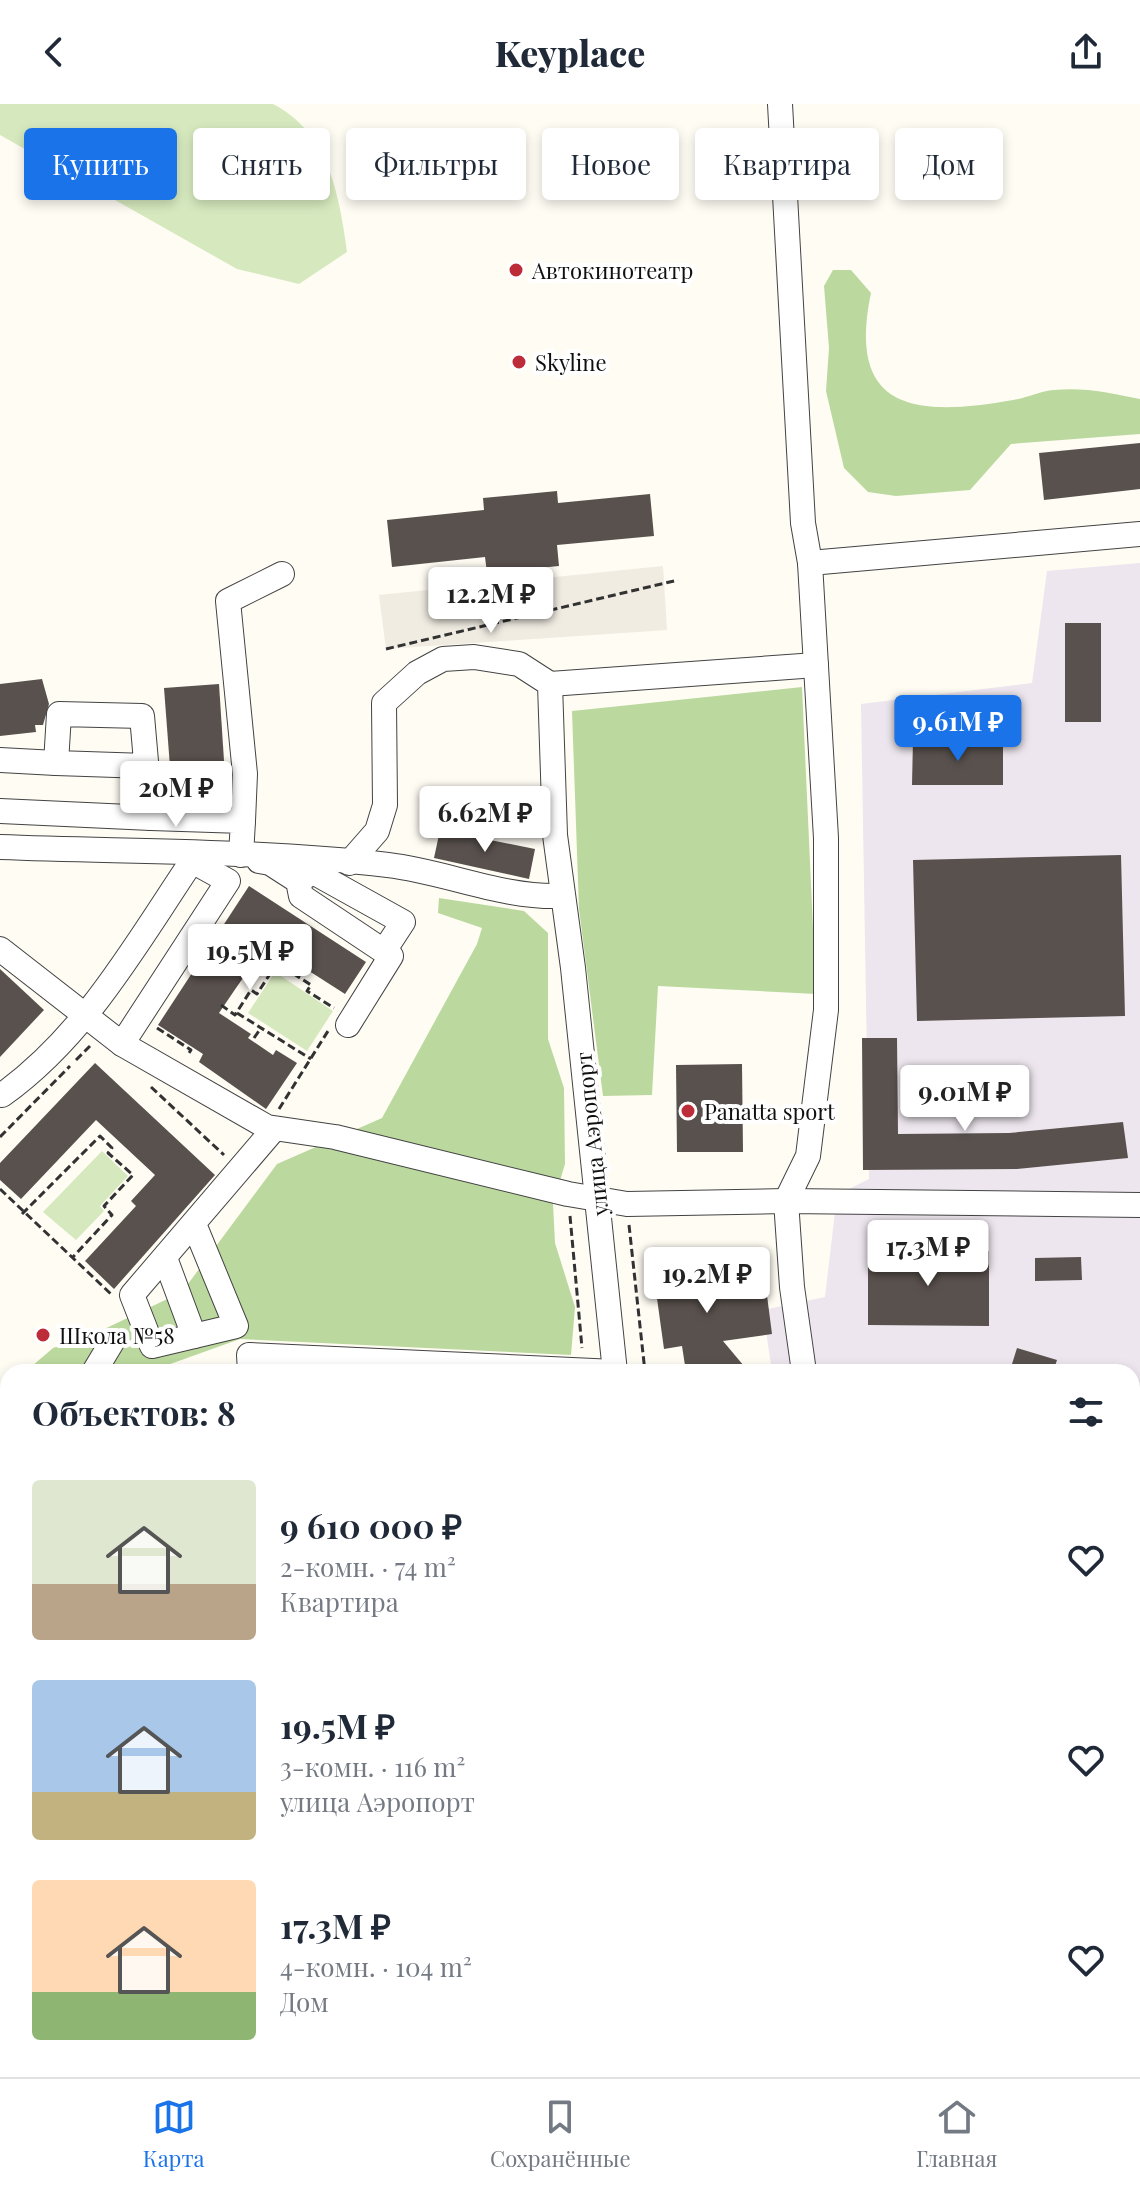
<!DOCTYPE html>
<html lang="ru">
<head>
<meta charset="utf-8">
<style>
  :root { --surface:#fff; --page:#f6f6f7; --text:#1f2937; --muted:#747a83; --line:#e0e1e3; --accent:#1a73e8 }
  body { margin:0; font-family:"Playfair Display",serif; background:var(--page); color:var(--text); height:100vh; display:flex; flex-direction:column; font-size:30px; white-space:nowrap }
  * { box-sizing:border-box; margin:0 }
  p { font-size:26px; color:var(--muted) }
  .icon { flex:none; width:44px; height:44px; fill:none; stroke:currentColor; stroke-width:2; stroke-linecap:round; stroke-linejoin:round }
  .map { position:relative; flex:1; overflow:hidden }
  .side { position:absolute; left:0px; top:1260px; width:1140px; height:714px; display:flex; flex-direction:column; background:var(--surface); border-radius:24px 24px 0 0; box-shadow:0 4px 12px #0003 }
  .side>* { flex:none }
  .hud { position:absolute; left:24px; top:24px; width:1092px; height:72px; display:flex; gap:16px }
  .price { position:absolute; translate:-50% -68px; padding:0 18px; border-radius:8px; background:#fff; color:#222; font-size:26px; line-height:52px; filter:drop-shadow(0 2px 4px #0008) }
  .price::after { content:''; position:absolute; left:50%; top:48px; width:24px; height:18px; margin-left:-12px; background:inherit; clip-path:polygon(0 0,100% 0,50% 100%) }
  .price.selected { background:var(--accent); color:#fff }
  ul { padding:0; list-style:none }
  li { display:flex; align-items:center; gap:24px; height:200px; padding:0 32px }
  li span { display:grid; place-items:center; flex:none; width:224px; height:160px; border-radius:8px; color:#555 }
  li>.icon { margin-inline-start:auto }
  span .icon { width:96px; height:96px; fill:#fffc; stroke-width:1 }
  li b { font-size:34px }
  h2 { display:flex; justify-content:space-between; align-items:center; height:96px; padding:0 32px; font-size:34px }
  .chip { padding:0 28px; border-radius:8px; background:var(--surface); box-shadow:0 4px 12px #0003; font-size:28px; line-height:72px }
  .chip.selected { background:var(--accent); color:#fff }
  header { display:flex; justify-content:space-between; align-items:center; height:104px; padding:0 32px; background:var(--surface); font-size:36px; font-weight:800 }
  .tabs { display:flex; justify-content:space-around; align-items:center; height:112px; border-top:2px solid var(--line); background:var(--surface); font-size:22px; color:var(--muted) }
  .tabs a { display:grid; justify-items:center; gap:4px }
  .tabs .selected { color:var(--accent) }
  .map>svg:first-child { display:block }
  .industrial { fill:#ede6ee }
  .green { fill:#d6e9be }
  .forest { fill:#bbd99e }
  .plaza { fill:#f0ece2 }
  .building { fill:#59514d }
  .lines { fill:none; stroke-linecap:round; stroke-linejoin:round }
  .minor-casing { stroke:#434343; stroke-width:26 }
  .major-casing { stroke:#212121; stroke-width:32 }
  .path { stroke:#323232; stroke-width:3; stroke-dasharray:8 4; stroke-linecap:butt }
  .minor { stroke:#fff; stroke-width:24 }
  .major { stroke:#f3ce70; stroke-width:30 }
  .poi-dot { fill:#bc2d39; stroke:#fff; stroke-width:3 }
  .labels { text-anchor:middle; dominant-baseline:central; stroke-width:8; stroke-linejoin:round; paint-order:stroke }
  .poi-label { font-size:22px; fill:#101010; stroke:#fff; text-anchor:start }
  .street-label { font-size:22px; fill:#101010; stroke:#fff }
</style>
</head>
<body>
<header><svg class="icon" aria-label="back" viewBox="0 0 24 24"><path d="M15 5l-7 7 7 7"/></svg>Keyplace<svg class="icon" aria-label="share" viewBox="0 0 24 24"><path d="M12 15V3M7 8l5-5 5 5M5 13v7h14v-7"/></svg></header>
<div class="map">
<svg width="1140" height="1973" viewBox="0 0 1140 1973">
  <rect width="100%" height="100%" fill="#fffcf4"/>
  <path class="industrial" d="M1140,459V1485L1132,1486V1268H772L763,1206L825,1193L837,1091L869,1075L861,600L1032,579L1047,467Z"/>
  <g class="green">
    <path d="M0,0H273C329,29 339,91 347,148L299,180L237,165L0,31Z"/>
    <path d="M275,868L333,907L307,947L248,909Z"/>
    <path d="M102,1047L128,1072L100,1102L104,1107L76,1136L43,1108Z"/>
  </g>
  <g class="forest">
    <path d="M833,166H851L871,189C846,308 917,313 1013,296C1027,294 1040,287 1054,286C1085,283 1110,289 1140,295V330L1011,340L970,386L896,392L868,388L844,364L826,287L829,244L824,182Z"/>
    <path d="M802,583L816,890L658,882L652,991L603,992L579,805L572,607Z"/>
    <path d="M439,794L524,807L548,829V935L564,984L565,1060L553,1100L555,1139L575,1203L571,1251L240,1235L148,1268H25L53,1244L96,1229L182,1188L277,1060L382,1014L477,840L482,824L438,809Z"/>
    <path d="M8,1280V1358L0,1364V1285Z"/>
  </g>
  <path class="plaza" d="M663,462L667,526L386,545L379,491Z"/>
  <g class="building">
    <path d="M1140,339V385L1044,396L1039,349Z"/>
    <path d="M557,387L558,399L650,390L654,432L557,441L559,462L487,469L485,453L392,463L387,416L484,406L483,394Z"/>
    <rect x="1065" y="519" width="36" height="99"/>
    <path d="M42,575L49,600L43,621H35L36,628L0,632V580Z"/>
    <path d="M219,580L225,672L171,676L164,584Z"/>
    <path d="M913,636L1003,637V681H912Z"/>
    <path d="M440,726L535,745L529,775L434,754Z"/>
    <path d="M1121,751L1125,912L917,917L913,756Z"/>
    <path d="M249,782L366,858L345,890L267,840L236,884L219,909L251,930L248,934L273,951L276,946L297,959L266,1005L199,958L203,950L158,921Z"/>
    <path d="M0,865L44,906L0,953Z"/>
    <path d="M862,934H897L898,1030L1009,1029L1123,1018L1128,1054L1017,1065L863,1066Z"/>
    <path d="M95,959L215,1071L114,1185L85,1157L136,1102L131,1097L155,1071L96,1016L21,1095L0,1076V1059Z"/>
    <path d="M742,960L743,1048H677L676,961Z"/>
    <path d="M690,1146L695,1186L765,1176L772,1230L723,1237L749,1268H686L682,1242L664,1245L651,1151Z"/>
    <path d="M868,1146L989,1147V1222L868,1221Z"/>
    <path d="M1081,1153L1082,1176L1035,1177V1154Z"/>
    <path d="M1017,1244L1057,1256L1053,1268H1039L1012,1260Z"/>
  </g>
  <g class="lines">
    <g class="minor-casing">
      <g id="minor">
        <path d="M780,0L803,419L810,459"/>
        <path d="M550,580L816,561"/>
        <path d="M0,656L56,659"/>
        <path d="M146,662L56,659L59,610L142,612L151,714L243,717L241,751"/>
        <path d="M0,707L151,714"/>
        <path d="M243,717L245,670L228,497L282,470"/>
        <path d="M0,743C129,748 260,746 388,761C447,768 501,794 561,792"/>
        <path d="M259,757L270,759L298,777L301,792L391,852L348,921"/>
        <path d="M349,759L377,727L385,701L384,599L417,569L443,555L474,553L519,560L550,580L555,731L573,864L615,1268"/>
        <path d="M298,777L313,768L403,818L384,847"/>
        <path d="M0,845L122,940L267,1023L335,1033L568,1090L627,1100L786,1097L1140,1101"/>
        <path d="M2,991C85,932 136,840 192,757L228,777L122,940"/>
        <path d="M194,1120L236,1222L152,1242L132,1191L274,1025"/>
        <path d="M165,1154L194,1232"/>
        <path d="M94,1268L112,1238"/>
        <path d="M250,1268L249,1251L615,1268"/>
        <path d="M804,1268L792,1183L786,1097L808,1052L826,906V734L810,459L1140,430"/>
        <path d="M0,1344L8,1337"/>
        <path d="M0,1456L8,1449"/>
        <path d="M1132,1468H1140"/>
        <path d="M0,1514L8,1523"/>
        <path d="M1132,1600L1140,1599"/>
        <path d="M0,1614L8,1623"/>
        <path d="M1132,1685H1140"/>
        <path d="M0,1708L8,1716"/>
        <path d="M0,1758L8,1750"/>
        <path d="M1132,1817L1140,1816"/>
        <path d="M1140,1896L1135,1897L1140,1939"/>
        <path d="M275,1966L281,1973"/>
        <path d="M425,1966L428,1973"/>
        <path d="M685,1966L686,1973"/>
        <path d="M1028,1966V1973"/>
        <path d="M448,1973L468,1966"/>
      </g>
    </g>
    <g class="major-casing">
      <g id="major">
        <path d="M0,1848L8,1858"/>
        <path d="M102,1966L108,1973"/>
      </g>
    </g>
    <g class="path">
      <path d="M386,545L678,476"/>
      <path d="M263,850L311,881L307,887L334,904"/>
      <path d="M221,901L235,911L251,886L257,890L277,859"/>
      <path d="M237,909L311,955"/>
      <path d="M157,924L191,946L187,952"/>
      <path d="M254,934L261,924"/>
      <path d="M76,956L90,942"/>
      <path d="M151,983L224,1051"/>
      <path d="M279,1005L328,927"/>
      <path d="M0,1033L70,962"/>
      <path d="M0,1085L112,1191"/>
      <path d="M22,1110L100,1032L112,1044L108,1049L133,1071L104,1102L112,1111L72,1154"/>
      <path d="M570,1112L582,1244"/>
      <path d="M629,1121L645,1268"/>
      <path d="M0,1801L8,1810"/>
      <path d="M0,1886L8,1895"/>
      <path d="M147,1966L153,1973"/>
      <path d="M654,1966V1973"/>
      <path d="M717,1966L718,1973"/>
    </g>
    <use href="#minor" class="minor"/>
    <use href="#major" class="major"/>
  </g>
  <g class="poi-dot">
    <circle cx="516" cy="166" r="8"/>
    <circle cx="519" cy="258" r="8"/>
    <circle cx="688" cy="1007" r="8"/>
    <circle cx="43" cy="1231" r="8"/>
  </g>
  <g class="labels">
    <g class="poi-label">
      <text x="532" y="166">Автокинотеатр</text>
      <text x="535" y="258">Skyline</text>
      <text x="704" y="1007">Panatta sport</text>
      <text x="59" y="1231">Школа №58</text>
    </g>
    <g class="street-label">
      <text transform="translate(591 1030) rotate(-96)">улица Аэропорт</text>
    </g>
  </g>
</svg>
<b class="price" style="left:491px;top:531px">12.2M ₽</b>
<b class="price selected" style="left:958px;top:659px">9.61M ₽</b>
<b class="price" style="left:176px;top:725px">20M ₽</b>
<b class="price" style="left:485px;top:750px">6.62M ₽</b>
<b class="price" style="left:250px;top:888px">19.5M ₽</b>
<b class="price" style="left:965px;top:1029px">9.01M ₽</b>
<b class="price" style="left:928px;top:1184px">17.3M ₽</b>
<b class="price" style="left:707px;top:1211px">19.2M ₽</b>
<div class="hud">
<a class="chip selected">Купить</a>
<a class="chip">Снять</a>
<a class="chip">Фильтры</a>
<a class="chip">Новое</a>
<a class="chip">Квартира</a>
<a class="chip">Дом</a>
</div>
<section class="side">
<h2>Объектов: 8<svg class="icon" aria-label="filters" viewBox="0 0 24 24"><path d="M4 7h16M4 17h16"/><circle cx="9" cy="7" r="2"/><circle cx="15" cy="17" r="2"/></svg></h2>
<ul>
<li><span style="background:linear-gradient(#dfe7d0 65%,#b9a48a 0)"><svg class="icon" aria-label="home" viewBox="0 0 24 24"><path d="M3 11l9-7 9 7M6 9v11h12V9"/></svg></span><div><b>9 610 000 ₽</b><p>2-комн. · 74 m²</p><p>Квартира</p></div><svg class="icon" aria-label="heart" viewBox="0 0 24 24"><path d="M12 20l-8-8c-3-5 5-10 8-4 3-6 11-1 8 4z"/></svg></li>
<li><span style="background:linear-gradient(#a9c7e8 70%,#c2b280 0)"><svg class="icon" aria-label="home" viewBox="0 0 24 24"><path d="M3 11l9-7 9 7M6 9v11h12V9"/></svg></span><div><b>19.5M ₽</b><p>3-комн. · 116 m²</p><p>улица Аэропорт</p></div><svg class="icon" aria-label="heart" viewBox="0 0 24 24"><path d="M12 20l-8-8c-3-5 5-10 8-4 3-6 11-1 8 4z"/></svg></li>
<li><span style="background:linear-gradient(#ffd9b3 70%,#8fb573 0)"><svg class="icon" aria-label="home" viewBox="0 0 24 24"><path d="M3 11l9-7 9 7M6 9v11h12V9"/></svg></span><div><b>17.3M ₽</b><p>4-комн. · 104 m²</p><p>Дом</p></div><svg class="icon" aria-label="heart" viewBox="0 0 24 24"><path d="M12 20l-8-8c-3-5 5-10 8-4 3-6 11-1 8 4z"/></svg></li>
</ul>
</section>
</div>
<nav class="tabs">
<a class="selected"><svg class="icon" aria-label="map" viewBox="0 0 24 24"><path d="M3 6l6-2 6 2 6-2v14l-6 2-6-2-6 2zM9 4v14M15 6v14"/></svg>Карта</a>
<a><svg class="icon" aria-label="saved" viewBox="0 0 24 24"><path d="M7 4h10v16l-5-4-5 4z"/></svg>Сохранённые</a>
<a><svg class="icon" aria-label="home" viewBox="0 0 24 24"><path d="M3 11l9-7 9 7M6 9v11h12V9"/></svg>Главная</a>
</nav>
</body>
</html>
